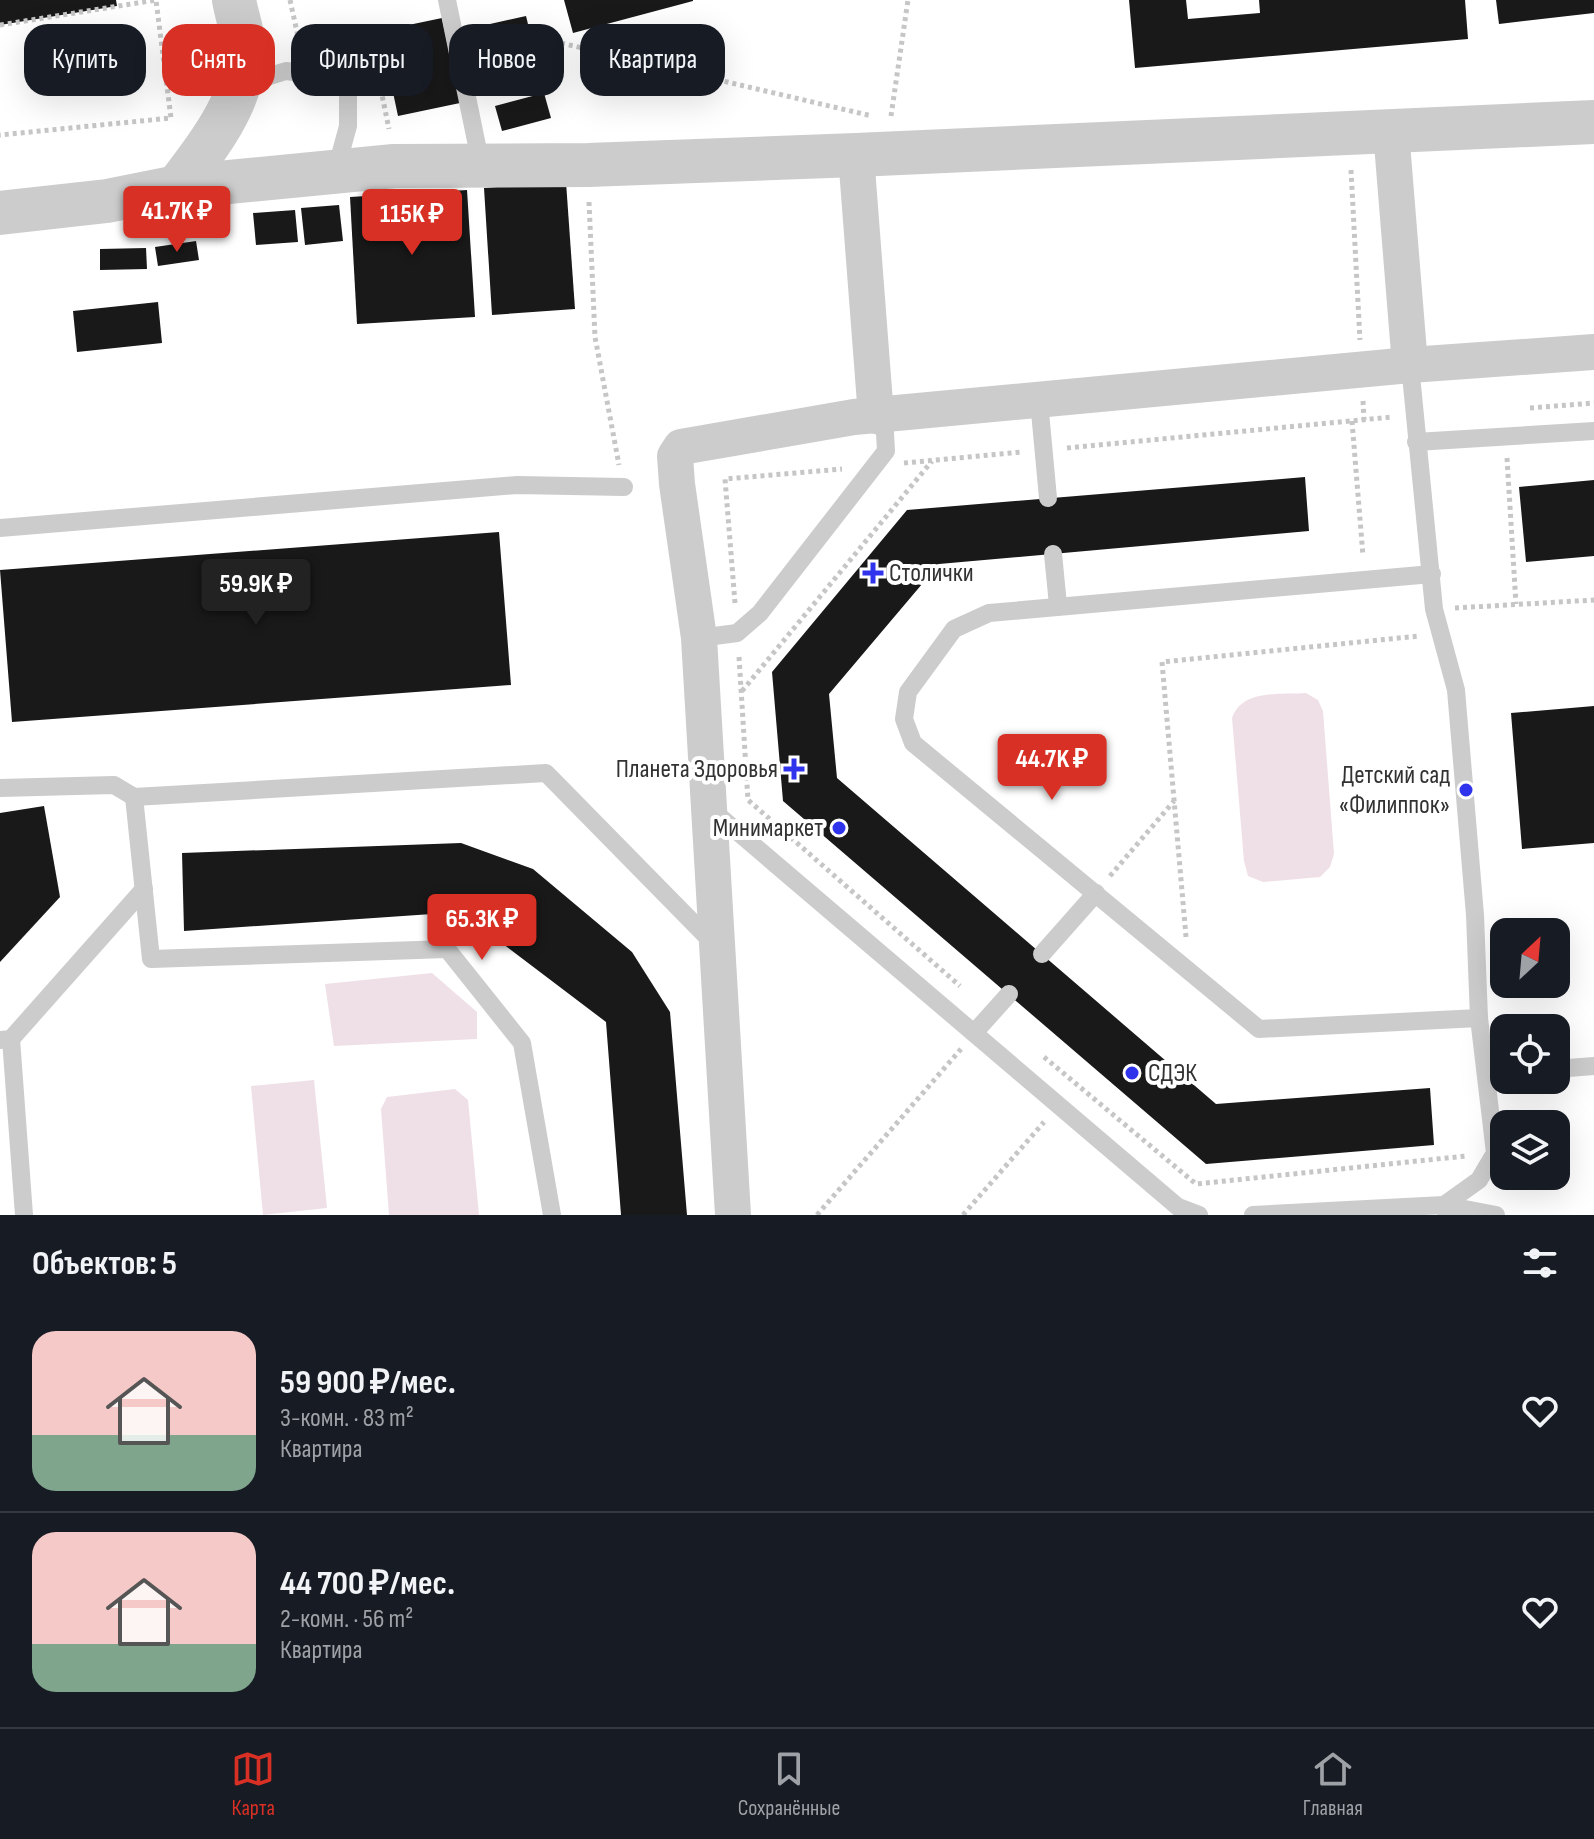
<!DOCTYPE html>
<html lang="ru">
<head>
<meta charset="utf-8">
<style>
  :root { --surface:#171b24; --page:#20242c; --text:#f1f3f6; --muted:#9ea1a6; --line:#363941; --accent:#d93025 }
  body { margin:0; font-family:"Sofia Sans Condensed",sans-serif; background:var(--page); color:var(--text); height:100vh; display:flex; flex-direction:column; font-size:30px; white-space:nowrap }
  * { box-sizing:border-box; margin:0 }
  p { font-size:26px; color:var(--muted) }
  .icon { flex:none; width:44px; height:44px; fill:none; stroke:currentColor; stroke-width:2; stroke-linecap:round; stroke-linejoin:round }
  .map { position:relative; height:1215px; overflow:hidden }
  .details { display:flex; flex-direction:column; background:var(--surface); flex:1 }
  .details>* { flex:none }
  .guide { position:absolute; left:24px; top:24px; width:800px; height:72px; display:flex; gap:16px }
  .needle { width:52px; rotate:26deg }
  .tools { position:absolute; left:1490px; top:918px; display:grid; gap:16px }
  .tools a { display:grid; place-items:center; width:80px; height:80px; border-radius:16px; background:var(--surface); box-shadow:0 8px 32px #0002; font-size:40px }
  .price { position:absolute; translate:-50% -68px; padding:0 18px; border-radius:8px; background:var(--accent); color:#fff; font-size:26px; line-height:52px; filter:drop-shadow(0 2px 4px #0008) }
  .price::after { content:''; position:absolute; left:50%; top:48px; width:24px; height:18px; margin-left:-12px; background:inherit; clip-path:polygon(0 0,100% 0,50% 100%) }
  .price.selected { background:#222; color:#fff }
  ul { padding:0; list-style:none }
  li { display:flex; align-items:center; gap:24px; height:200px; padding:0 32px }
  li+li { border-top:2px solid var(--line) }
  li span { display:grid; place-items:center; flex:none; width:224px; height:160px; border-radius:24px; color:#555 }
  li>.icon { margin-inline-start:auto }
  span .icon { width:96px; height:96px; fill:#fffc; stroke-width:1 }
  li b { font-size:34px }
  h2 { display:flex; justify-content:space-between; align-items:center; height:96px; padding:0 32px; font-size:34px }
  .tag { padding:0 28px; border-radius:24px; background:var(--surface); box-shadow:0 8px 32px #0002; font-size:28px; line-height:72px }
  .tag.selected { background:var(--accent); color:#fff }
  .tab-bar { display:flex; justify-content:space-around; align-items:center; height:112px; border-top:2px solid var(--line); background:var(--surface); font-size:22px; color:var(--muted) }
  .tab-bar a { display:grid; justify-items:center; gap:4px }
  .tab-bar .selected { color:var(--accent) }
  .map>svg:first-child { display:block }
  .grass { fill:#efe0e7 }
  .building { fill:#191919 }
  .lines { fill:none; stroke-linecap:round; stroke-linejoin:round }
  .path { stroke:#c6c6c6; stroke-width:5; stroke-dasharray:4 4; stroke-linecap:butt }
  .service { stroke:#ccc; stroke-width:18 }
  .minor { stroke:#ccc; stroke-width:36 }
  .tertiary { stroke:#ccc; stroke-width:44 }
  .poi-dot { fill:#3033ec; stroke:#fff; stroke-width:3 }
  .labels { text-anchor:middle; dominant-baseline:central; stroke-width:8; stroke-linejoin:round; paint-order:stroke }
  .poi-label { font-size:26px; fill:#323232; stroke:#fff; text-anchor:end }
</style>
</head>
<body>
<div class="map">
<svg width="1594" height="1215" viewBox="0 0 1594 1215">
  <rect width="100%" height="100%" fill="#fff"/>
  <g class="grass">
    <path d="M1306,693L1318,700L1323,711L1334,854L1330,867L1320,877L1263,882L1248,876L1244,861L1232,718C1242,689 1280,695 1306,693Z"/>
    <path d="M432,973L477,1012V1039L334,1046L325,984Z"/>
    <path d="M314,1080L327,1208L263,1215L251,1086Z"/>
    <path d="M455,1089L468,1100L479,1215H389L381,1109L387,1097Z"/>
  </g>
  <g class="building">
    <path d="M0,0H116L117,6L0,25Z"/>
    <path d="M564,0H693V1L573,33Z"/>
    <path d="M1129,0H1186L1188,19L1260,13L1259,0H1465L1468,39L1135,68Z"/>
    <path d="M1496,0H1594V13L1499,24Z"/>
    <path d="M526,16L539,69L503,78L490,24Z"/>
    <path d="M442,18L460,103L398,116L380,31Z"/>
    <path d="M544,93L551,118L502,131L495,106Z"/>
    <path d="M566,182L575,309L492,315L484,188Z"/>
    <path d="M467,190L475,317L357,324L350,197Z"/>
    <path d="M339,205L343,241L305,245L301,208Z"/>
    <path d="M295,210L298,242L256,245L253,213Z"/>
    <path d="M196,241L199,260L158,266L155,247Z"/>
    <path d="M146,248L147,269L100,270V249Z"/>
    <path d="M158,302L162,343L77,352L73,311Z"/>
    <path d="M1305,477L1309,531L939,564L829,694L837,778L1216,1104L1430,1088L1434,1145L1206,1164L783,801L772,672L907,510Z"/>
    <path d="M1594,480V556L1526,562L1519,487Z"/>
    <path d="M499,532L511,685L12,722L0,570Z"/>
    <path d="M1594,706V843L1522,849L1511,713Z"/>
    <path d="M44,806L60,897L0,962V813Z"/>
    <path d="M461,843L533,869L632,952L670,1012L687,1215H621L606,1022L461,912L184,931L182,853Z"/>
  </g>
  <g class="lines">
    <g class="path">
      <path d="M290,0L301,50"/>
      <path d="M0,25L156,0L171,118L0,135"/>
      <path d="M561,43L872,116"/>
      <path d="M315,48L371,42L389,129"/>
      <path d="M891,116L908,0"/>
      <path d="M1351,170L1360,340"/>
      <path d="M589,202L595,337L619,465"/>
      <path d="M1363,401L1364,420"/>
      <path d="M1530,408L1594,403"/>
      <path d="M1352,421L1363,556"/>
      <path d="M1067,448L1392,417"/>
      <path d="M1507,458L1516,604"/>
      <path d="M904,463L1022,452"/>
      <path d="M735,603L725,479L842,469"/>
      <path d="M1455,608L1594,600"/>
      <path d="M739,657L748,800L960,986"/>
      <path d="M742,691L932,461"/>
      <path d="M1110,876L1174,801"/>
      <path d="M1186,937L1162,662L1419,636"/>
      <path d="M1044,1057L1196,1184L1466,1156"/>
      <path d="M1511,1091L1541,1089"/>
      <path d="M817,1215L961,1049"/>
      <path d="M963,1215L1044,1122"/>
    </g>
    <g class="service">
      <path d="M447,0L481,165"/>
      <path d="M244,84L286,71L333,77L348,92V126L336,170"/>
      <path d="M1410,365L1434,609L1456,690L1475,915L1479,1018"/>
      <path d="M1039,401L1048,498"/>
      <path d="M1416,442L1594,431"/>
      <path d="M0,528L517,485L624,487"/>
      <path d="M1053,554L1058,605"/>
      <path d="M699,638L737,633L760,613L886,451L885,433L876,416"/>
      <path d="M0,788L114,785L134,797L546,773L713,943"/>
      <path d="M134,797L151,959L447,949L522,1043L552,1215"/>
      <path d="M712,810L1178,1207L1199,1215"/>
      <path d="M1042,954L1096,893"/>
      <path d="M974,1033L1009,994"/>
      <path d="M11,1039L24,1215"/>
      <path d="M0,1040L11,1039L144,889"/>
      <path d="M1556,1069L1594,1066"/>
      <path d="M1444,1209V1205L1496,1215"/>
      <path d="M1253,1215L1444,1205L1479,1180L1495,1153L1479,1018L1259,1029L913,743L904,719L908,692L954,629L989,613L1432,574"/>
    </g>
    <g class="minor">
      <path d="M1391,131L1410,365"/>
      <path d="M856,155L876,416"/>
      <path d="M733,1215L699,638L677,484L675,456L681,447L854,417L1410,365L1594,352"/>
    </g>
    <g class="tertiary">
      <path d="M177,187C204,152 244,102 244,55C245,38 237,17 234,0"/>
      <path d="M0,213L107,201L177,187L394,166L588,165L856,155L1594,122"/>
    </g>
  </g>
  <g class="poi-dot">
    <path d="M869 561h8v8h8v8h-8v8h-8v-8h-8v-8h8z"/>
    <path d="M790 757h8v8h8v8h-8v8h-8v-8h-8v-8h8z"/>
    <circle cx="1466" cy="790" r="8"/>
    <circle cx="839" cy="828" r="8"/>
    <circle cx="1132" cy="1073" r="8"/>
  </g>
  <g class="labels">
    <g class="poi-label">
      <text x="889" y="573" text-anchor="start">Столички</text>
      <text x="778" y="769">Планета Здоровья</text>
      <text x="1450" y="775">Детский сад<tspan x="1450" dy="30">«Филиппок»</tspan></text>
      <text x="823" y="828">Минимаркет</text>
      <text x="1148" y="1073" text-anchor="start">СДЭК</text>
    </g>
  </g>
</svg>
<div class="tools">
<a><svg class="needle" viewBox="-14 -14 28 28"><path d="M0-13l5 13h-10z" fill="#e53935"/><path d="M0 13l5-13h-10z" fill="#9ea1a6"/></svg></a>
<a><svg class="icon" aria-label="locate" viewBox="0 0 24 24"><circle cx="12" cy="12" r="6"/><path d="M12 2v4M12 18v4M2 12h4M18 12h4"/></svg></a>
<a><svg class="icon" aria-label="layers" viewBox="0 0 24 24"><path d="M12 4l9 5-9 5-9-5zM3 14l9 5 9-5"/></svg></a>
</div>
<b class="price" style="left:177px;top:254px">41.7K ₽</b>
<b class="price" style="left:412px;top:257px">115K ₽</b>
<b class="price selected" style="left:256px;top:627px">59.9K ₽</b>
<b class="price" style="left:1052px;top:802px">44.7K ₽</b>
<b class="price" style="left:482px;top:962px">65.3K ₽</b>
<div class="guide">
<a class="tag">Купить</a>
<a class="tag selected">Снять</a>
<a class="tag">Фильтры</a>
<a class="tag">Новое</a>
<a class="tag">Квартира</a>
</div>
</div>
<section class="details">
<h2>Объектов: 5<svg class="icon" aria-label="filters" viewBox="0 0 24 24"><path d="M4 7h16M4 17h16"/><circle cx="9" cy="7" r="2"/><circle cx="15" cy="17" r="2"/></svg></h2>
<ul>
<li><span style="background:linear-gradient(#f6c9c9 65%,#7fa58c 0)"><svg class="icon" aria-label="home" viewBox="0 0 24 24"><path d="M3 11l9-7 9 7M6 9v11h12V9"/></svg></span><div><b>59 900 ₽/мес.</b><p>3-комн. · 83 m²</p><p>Квартира</p></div><svg class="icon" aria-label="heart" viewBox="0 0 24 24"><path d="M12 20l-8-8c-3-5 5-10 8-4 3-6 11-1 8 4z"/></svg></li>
<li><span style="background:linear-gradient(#f6c9c9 70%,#7fa58c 0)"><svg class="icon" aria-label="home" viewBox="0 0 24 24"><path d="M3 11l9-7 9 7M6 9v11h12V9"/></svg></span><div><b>44 700 ₽/мес.</b><p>2-комн. · 56 m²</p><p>Квартира</p></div><svg class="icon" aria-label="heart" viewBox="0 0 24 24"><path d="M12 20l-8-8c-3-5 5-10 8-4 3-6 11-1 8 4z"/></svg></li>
</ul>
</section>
<nav class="tab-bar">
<a class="selected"><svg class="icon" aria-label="map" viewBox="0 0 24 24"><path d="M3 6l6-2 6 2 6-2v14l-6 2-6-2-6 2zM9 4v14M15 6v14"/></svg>Карта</a>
<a><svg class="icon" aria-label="saved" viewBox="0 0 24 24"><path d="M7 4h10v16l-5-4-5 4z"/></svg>Сохранённые</a>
<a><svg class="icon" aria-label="home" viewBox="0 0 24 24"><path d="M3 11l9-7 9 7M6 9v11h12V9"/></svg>Главная</a>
</nav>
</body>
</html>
